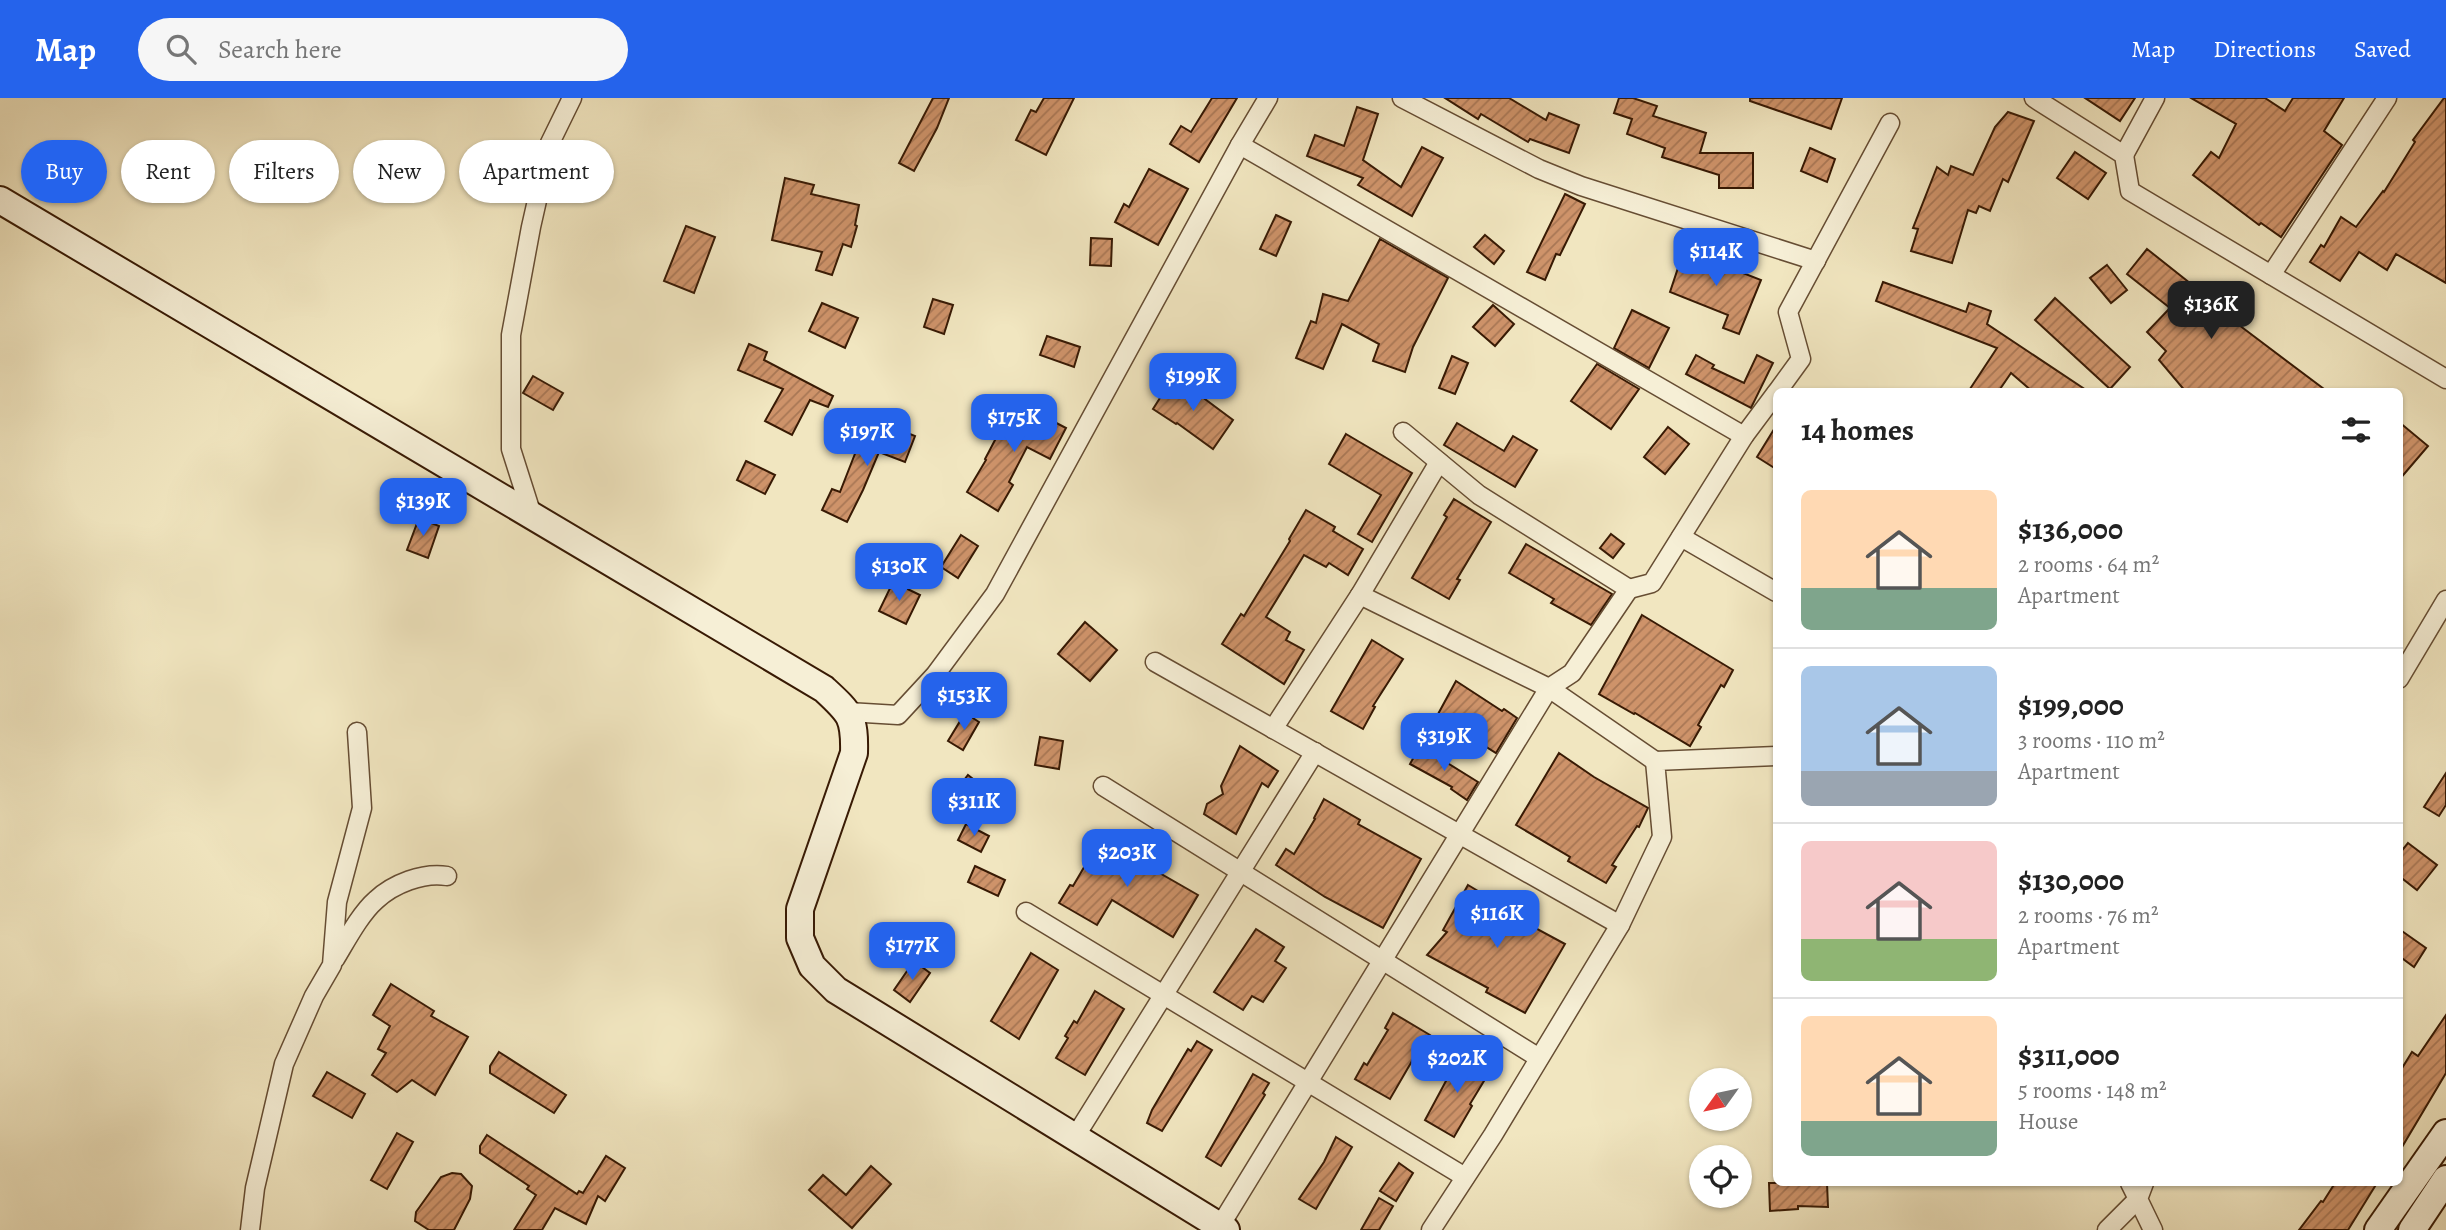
<!DOCTYPE html>
<html lang="en">
<head>
<meta charset="utf-8">
<style>
  :root { --surface:#fff; --page:#f6f6f6; --text:#222; --muted:#767676; --line:#e0e0e0; --accent:#2563eb }
  body { margin:0; font-family:Alegreya,serif; background:var(--page); color:var(--text); height:100vh; display:flex; flex-direction:column; font-size:26px; white-space:nowrap }
  * { box-sizing:border-box; margin:0 }
  p { font-size:23px; color:var(--muted) }
  .icon { flex:none; width:38px; height:38px; fill:none; stroke:currentColor; stroke-width:2; stroke-linecap:round; stroke-linejoin:round }
  .map { position:relative; flex:1; overflow:hidden }
  .details { position:absolute; left:1773px; top:290px; width:630px; height:798px; display:flex; flex-direction:column; background:var(--surface); border-radius:10px; box-shadow:0 2px 5px #0004 }
  .details>* { flex:none }
  .guide { position:absolute; left:21px; top:42px; width:665px; height:63px; display:flex; gap:14px }
  .needle { width:46px; rotate:237deg }
  .controls { position:absolute; left:1689px; top:970px; display:grid; gap:14px }
  .controls a { display:grid; place-items:center; width:63px; height:63px; border-radius:50%; background:var(--surface); box-shadow:0 2px 5px #0004; font-size:35px }
  .price { position:absolute; translate:-50% -60px; padding:0 16px; border-radius:14px; background:var(--accent); color:#fff; font-size:23px; line-height:46px; filter:drop-shadow(0 2px 4px #0008) }
  .price::after { content:''; position:absolute; left:50%; top:42px; width:21px; height:16px; margin-left:-10px; background:inherit; clip-path:polygon(0 0,100% 0,50% 100%) }
  .price.selected { background:#222; color:#fff }
  ul { padding:0; list-style:none }
  li { display:flex; align-items:center; gap:21px; height:175px; padding:0 28px }
  li+li { border-top:2px solid var(--line) }
  li span { display:grid; place-items:center; flex:none; width:196px; height:140px; border-radius:10px; color:#555 }
  li>.icon { margin-inline-start:auto }
  span .icon { width:84px; height:84px; fill:#fffc; stroke-width:1 }
  li b { font-size:30px }
  h2 { display:flex; justify-content:space-between; align-items:center; height:84px; padding:0 28px; font-size:30px }
  .tag { padding:0 24px; border-radius:32px; background:var(--surface); box-shadow:0 2px 5px #0004; font-size:24px; line-height:63px }
  .tag.selected { background:var(--accent); color:#fff }
  header { display:flex; align-items:center; gap:42px; box-sizing:border-box; height:98px; padding:0 35px; background:var(--accent); color:#fff }
  header strong { font-size:33px }
  nav { display:flex; gap:38px; margin-inline-start:auto; font-size:24px }
  .search { width:490px; height:63px; background:var(--page); display:flex; align-items:center; gap:18px; box-sizing:border-box; padding:0 24px; border-radius:38px; color:var(--muted); font-size:26px }
  .map>svg:first-child { display:block }
  .building { fill:url(#building-hatch); stroke:#381a04; stroke-width:2 }
  .lines { fill:none; stroke-linecap:round; stroke-linejoin:round }
  .street-casing { stroke:#664d33; stroke-width:21 }
  .secondary-casing { stroke:#381a04; stroke-width:30 }
  .street { stroke:#f6efd6; stroke-width:18 }
  .secondary { stroke:#f6efd6; stroke-width:26 }
</style>
</head>
<body>
<header>
<strong>Map</strong>
<div class="search"><svg class="icon" aria-label="search" viewBox="0 0 24 24"><circle cx="10" cy="10" r="6"/><path d="M15 15l6 6"/></svg>Search here</div>
<nav><a>Map</a><a>Directions</a><a>Saved</a></nav>
</header>
<div class="map">
<svg width="2446" height="1132" viewBox="0 0 2446 1132">
  <defs>
    <pattern id="building-hatch" width="6" height="6" patternUnits="userSpaceOnUse" patternTransform="scale(1.75)"><rect width="6" height="6" fill="#ce936a"/><path d="M-1 1l2-2M0 6l6-6M5 7l2-2" fill="none" stroke="#a87755"/></pattern>
  </defs>
  <rect width="100%" height="100%" fill="#f1e6c0"/>
  <filter id="stains"><feTurbulence type="fractalNoise" baseFrequency=".00286" numOctaves="4"/><feColorMatrix values="0 0 0 0 .2 0 0 0 0 .09 0 0 0 0 .02 0 0 0 .5 -.17"/></filter>
  <radialGradient id="worn" r=".72"><stop offset=".6" stop-color="#630" stop-opacity="0"/><stop offset="1" stop-color="#630" stop-opacity=".3"/></radialGradient>
  <g class="building">
    <path d="M933,0H949L937,30L914,73L899,65Z"/>
    <path d="M1044,0H1074L1046,57L1016,42L1031,12L1036,14Z"/>
    <path d="M1212,0H1237L1199,64L1170,46L1181,28L1191,34Z"/>
    <path d="M1445,0H1509L1546,22L1549,15L1579,27L1569,55L1530,41L1528,44L1481,16L1478,21Z"/>
    <path d="M1619,0H1633L1657,8L1653,18L1706,35L1700,55H1753V90H1719V77L1662,59L1665,50L1627,36L1632,21L1614,15Z"/>
    <path d="M1750,0H1842L1831,31L1750,3Z"/>
    <path d="M2085,0H2135L2120,23Z"/>
    <path d="M2191,0H2265L2285,13L2293,0H2344L2324,33L2342,47L2281,139L2261,125L2259,127L2193,77L2211,54L2219,60L2236,26Z"/>
    <path d="M2444,0H2446V185L2396,156L2387,172L2359,154L2340,183L2310,164L2321,147L2324,149L2341,119L2356,129L2383,93L2384,94L2415,44L2413,42Z"/>
    <path d="M1357,9L1378,16L1363,62L1401,89L1422,49L1443,60L1412,118L1358,87L1363,80L1307,58L1315,37L1344,48Z"/>
    <path d="M2008,14L2034,23L2008,84L2003,81L1990,113L1979,108L1976,115L1968,112L1952,165L1911,153L1918,131L1913,130L1937,69L1948,77L1951,68L1973,77L1995,29Z"/>
    <path d="M1810,50L1835,61L1827,84L1801,73Z"/>
    <path d="M2075,54L2106,75L2088,101L2057,80Z"/>
    <path d="M1149,71L1188,91L1158,147L1115,124L1124,106L1129,109Z"/>
    <path d="M785,80L814,87L811,96L859,107L855,127L857,128L851,149L843,146L832,177L816,172L822,154L772,142Z"/>
    <path d="M1565,96L1585,106L1560,157L1556,156L1545,182L1527,174Z"/>
    <path d="M1276,117L1291,124L1276,158L1260,151Z"/>
    <path d="M686,128L715,139L694,195L664,183Z"/>
    <path d="M1485,137L1504,153L1494,166L1474,149Z"/>
    <path d="M1091,140L1112,141L1111,168L1090,167Z"/>
    <path d="M1380,141L1448,180L1413,249L1405,274L1373,263L1379,246L1342,226L1323,271L1296,260L1311,223L1316,225L1323,196L1348,203Z"/>
    <path d="M2147,151L2229,216L2227,218L2328,294H2186L2159,262L2166,253L2147,234L2170,210L2127,176Z"/>
    <path d="M1684,152L1761,182L1739,236L1723,230L1728,217L1670,194Z"/>
    <path d="M2107,167L2127,192L2111,205L2090,180Z"/>
    <path d="M1883,184L1966,214L1969,205L1991,213L1987,226L2089,294H2033L2011,275L1998,294H1968L1997,250L1876,203Z"/>
    <path d="M2055,200L2130,269L2110,291L2035,222Z"/>
    <path d="M933,201L953,207L944,236L924,229Z"/>
    <path d="M822,205L858,220L845,250L809,233Z"/>
    <path d="M1493,207L1514,226L1495,248L1473,229Z"/>
    <path d="M1632,212L1669,230L1649,270L1614,250Z"/>
    <path d="M1047,238L1080,249L1074,269L1040,257Z"/>
    <path d="M749,246L767,254L764,262L833,298L828,309L810,302L792,337L765,323L783,291L738,272Z"/>
    <path d="M1696,257L1714,267L1712,270L1744,285L1757,257L1773,265L1751,310L1686,276Z"/>
    <path d="M1452,258L1468,265L1455,296L1439,290Z"/>
    <path d="M1597,266L1639,291L1611,331L1571,303Z"/>
    <path d="M533,278L563,295L553,312L523,295Z"/>
    <path d="M1174,278L1233,322L1213,351L1177,325L1176,326L1153,311Z"/>
    <path d="M1020,306L1066,330L1050,361L1027,349L1009,384L1013,387L998,413L967,394L986,362L985,361L1004,325L1009,328Z"/>
    <path d="M878,323L915,338L905,364L879,354L863,392L847,424L822,412L832,391L840,394L860,343L869,346Z"/>
    <path d="M2399,324L2428,348L2399,382Z"/>
    <path d="M1457,325L1504,353L1513,338L1537,352L1515,389L1444,347Z"/>
    <path d="M1776,328V371L1757,359Z"/>
    <path d="M1668,329L1689,346L1665,376L1644,359Z"/>
    <path d="M1346,336L1412,375L1372,444L1358,436L1381,397L1329,366Z"/>
    <path d="M746,363L775,377L765,396L737,382Z"/>
    <path d="M1454,401L1491,424L1457,481L1460,482L1449,501L1412,480L1447,419L1444,417Z"/>
    <path d="M1306,412L1335,429L1333,433L1363,451L1348,477L1329,465L1326,469L1304,457L1266,519L1290,534L1286,542L1304,552L1284,586L1222,546L1241,516L1244,518L1290,443L1289,441Z"/>
    <path d="M419,420L439,428L428,460L407,452Z"/>
    <path d="M1611,436L1624,446L1613,460L1600,450Z"/>
    <path d="M961,437L978,448L958,480L941,469Z"/>
    <path d="M1526,446L1612,496L1591,527L1551,505L1554,501L1509,475Z"/>
    <path d="M893,484L920,497L906,526L879,513Z"/>
    <path d="M1642,517L1733,572L1724,589L1721,587L1698,627L1701,629L1690,648L1635,615L1634,616L1599,596Z"/>
    <path d="M1085,524L1117,552L1090,583L1058,556Z"/>
    <path d="M1372,542L1403,561L1373,608L1375,609L1363,631L1331,613Z"/>
    <path d="M1456,583L1502,613L1504,611L1517,620L1496,655L1437,618Z"/>
    <path d="M965,615L979,624L963,652L948,643Z"/>
    <path d="M1040,639L1063,643L1059,671L1035,667Z"/>
    <path d="M1240,648L1278,673L1268,689L1262,685L1236,736L1204,716L1207,706L1223,696L1221,688Z"/>
    <path d="M1420,648L1478,684L1467,702L1451,691L1452,689L1410,666Z"/>
    <path d="M1559,655L1594,679L1648,710L1639,729L1637,728L1612,767L1616,769L1606,785L1568,763L1570,759L1516,727Z"/>
    <path d="M2446,675V707L2439,718L2424,709Z"/>
    <path d="M968,677L991,695L972,721L948,703Z"/>
    <path d="M1324,701L1360,722L1358,726L1421,761L1383,830L1325,799L1276,767L1286,751L1294,756L1315,721L1314,720Z"/>
    <path d="M966,726L989,738L981,754L958,742Z"/>
    <path d="M1103,737L1138,760L1137,762L1198,797L1173,839L1112,802L1097,827L1059,805L1070,787L1073,788Z"/>
    <path d="M2408,745L2437,767L2417,792L2399,778V756Z"/>
    <path d="M975,768L1005,782L998,798L968,784Z"/>
    <path d="M1468,787L1508,811L1506,814L1565,846L1525,915L1486,894L1488,890L1427,857L1447,834L1443,832Z"/>
    <path d="M1256,831L1284,849L1275,863L1286,870L1263,904L1252,898L1243,912L1214,894Z"/>
    <path d="M2399,831L2426,850L2414,869L2399,858Z"/>
    <path d="M1031,855L1058,872L1019,941L991,923Z"/>
    <path d="M914,863L930,875L910,904L894,892Z"/>
    <path d="M391,886L434,913L431,918L468,939L435,997L412,982L397,994L372,977L386,955L378,951L390,928L373,917Z"/>
    <path d="M1095,893L1124,911L1085,977L1056,960L1068,940L1065,938L1074,923L1077,925Z"/>
    <path d="M1393,915L1430,937L1421,953L1419,951L1390,1001L1355,981L1364,965L1367,967L1388,932L1385,930Z"/>
    <path d="M2446,917V975L2399,1054V975L2412,954L2418,958Z"/>
    <path d="M1197,943L1212,952L1162,1033L1147,1025L1152,1012L1188,951L1191,953Z"/>
    <path d="M499,954L566,997L554,1015L490,975V968Z"/>
    <path d="M1461,955L1490,973L1470,1006L1472,1008L1454,1039L1425,1022Z"/>
    <path d="M327,974L365,996L352,1020L313,998Z"/>
    <path d="M1253,976L1269,985L1263,995L1265,997L1221,1068L1206,1059Z"/>
    <path d="M397,1035L413,1044L387,1091L371,1082Z"/>
    <path d="M487,1037L577,1096L579,1093L583,1095L606,1058L625,1070L605,1103L598,1098L586,1126L555,1110L542,1132H514L536,1097L527,1091L529,1088L480,1055V1048Z"/>
    <path d="M1336,1039L1352,1049L1316,1111L1299,1101L1324,1064Z"/>
    <path d="M1399,1065L1413,1075L1396,1103L1380,1093Z"/>
    <path d="M871,1068L891,1086L852,1130L809,1092L823,1077L846,1097Z"/>
    <path d="M452,1075L461,1076L472,1088L470,1101L454,1132H429L415,1123L416,1114L441,1079Z"/>
    <path d="M1769,1085H1827L1828,1109L1798,1108V1111L1770,1113Z"/>
    <path d="M2335,1085H2377L2348,1132H2299L2321,1103L2323,1104Z"/>
    <path d="M1379,1100L1393,1108L1379,1132H1361Z"/>
  </g>
  <g class="lines">
    <g class="street-casing">
      <g id="street">
        <path d="M1402,0L1539,71L1581,88L1816,163"/>
        <path d="M2034,0L2124,57L2130,93L2446,281"/>
        <path d="M1240,47L1744,338"/>
        <path d="M2124,57L2155,0"/>
        <path d="M2271,177L2387,0"/>
        <path d="M1777,294L1801,261L1788,214L1890,25"/>
        <path d="M532,417L511,351V237L531,129L550,45L572,0"/>
        <path d="M1681,439L1776,494"/>
        <path d="M1629,491L1652,485L1744,338L1776,295"/>
        <path d="M1360,497L1549,590L1655,663"/>
        <path d="M1155,564L1620,827"/>
        <path d="M2399,581L2446,502"/>
        <path d="M848,614L898,617L935,577L995,496L1240,47L1268,0"/>
        <path d="M1273,631L1360,497L1439,364"/>
        <path d="M1103,688L1539,960"/>
        <path d="M1026,814L1465,1079"/>
        <path d="M335,861C346,843 360,816 376,802C393,786 423,774 447,778"/>
        <path d="M1075,1039L1315,654"/>
        <path d="M2144,1085L2138,1101L2153,1132"/>
        <path d="M1220,1128L1549,590L1572,575L1629,491L1479,397L1403,334"/>
        <path d="M250,1132L255,1090L284,966L314,898L332,867L337,804L362,710L357,634"/>
        <path d="M1431,1132L1493,1037L1620,827L1662,739L1655,663L1776,658"/>
        <path d="M2107,1132L2138,1101L2130,1085"/>
      </g>
    </g>
    <g class="secondary-casing">
      <g id="secondary">
        <path d="M0,102L824,591C850,615 855,619 854,655L800,811V840L812,868L836,892L1226,1132"/>
        <path d="M2378,1132L2446,1035"/>
        <path d="M2412,1132L2446,1081"/>
      </g>
    </g>
    <use href="#street" class="street"/>
    <use href="#secondary" class="secondary"/>
  </g>
  <rect width="100%" height="100%" filter="url(#stains)"/>
  <rect width="100%" height="100%" fill="url(#worn)"/>
</svg>
<div class="controls">
<a><svg class="needle" viewBox="-14 -14 28 28"><path d="M0-13l5 13h-10z" fill="#e53935"/><path d="M0 13l5-13h-10z" fill="#767676"/></svg></a>
<a><svg class="icon" aria-label="locate" viewBox="0 0 24 24"><circle cx="12" cy="12" r="6"/><path d="M12 2v4M12 18v4M2 12h4M18 12h4"/></svg></a>
</div>
<b class="price" style="left:1716px;top:190px">$114K</b>
<b class="price selected" style="left:2211px;top:243px">$136K</b>
<b class="price" style="left:1193px;top:315px">$199K</b>
<b class="price" style="left:1014px;top:356px">$175K</b>
<b class="price" style="left:867px;top:370px">$197K</b>
<b class="price" style="left:423px;top:440px">$139K</b>
<b class="price" style="left:899px;top:505px">$130K</b>
<b class="price" style="left:964px;top:634px">$153K</b>
<b class="price" style="left:1444px;top:675px">$319K</b>
<b class="price" style="left:974px;top:740px">$311K</b>
<b class="price" style="left:1127px;top:791px">$203K</b>
<b class="price" style="left:1497px;top:852px">$116K</b>
<b class="price" style="left:912px;top:884px">$177K</b>
<b class="price" style="left:1457px;top:997px">$202K</b>
<div class="guide">
<a class="tag selected">Buy</a>
<a class="tag">Rent</a>
<a class="tag">Filters</a>
<a class="tag">New</a>
<a class="tag">Apartment</a>
</div>
<section class="details">
<h2>14 homes<svg class="icon" aria-label="filters" viewBox="0 0 24 24"><path d="M4 7h16M4 17h16"/><circle cx="9" cy="7" r="2"/><circle cx="15" cy="17" r="2"/></svg></h2>
<ul>
<li><span style="background:linear-gradient(#ffd9b3 70%,#7fa58c 0)"><svg class="icon" aria-label="home" viewBox="0 0 24 24"><path d="M3 11l9-7 9 7M6 9v11h12V9"/></svg></span><div><b>$136,000</b><p>2 rooms · 64 m²</p><p>Apartment</p></div></li>
<li><span style="background:linear-gradient(#a9c7e8 75%,#9aa5b1 0)"><svg class="icon" aria-label="home" viewBox="0 0 24 24"><path d="M3 11l9-7 9 7M6 9v11h12V9"/></svg></span><div><b>$199,000</b><p>3 rooms · 110 m²</p><p>Apartment</p></div></li>
<li><span style="background:linear-gradient(#f6c9c9 70%,#8fb573 0)"><svg class="icon" aria-label="home" viewBox="0 0 24 24"><path d="M3 11l9-7 9 7M6 9v11h12V9"/></svg></span><div><b>$130,000</b><p>2 rooms · 76 m²</p><p>Apartment</p></div></li>
<li><span style="background:linear-gradient(#ffd9b3 75%,#7fa58c 0)"><svg class="icon" aria-label="home" viewBox="0 0 24 24"><path d="M3 11l9-7 9 7M6 9v11h12V9"/></svg></span><div><b>$311,000</b><p>5 rooms · 148 m²</p><p>House</p></div></li>
</ul>
</section>
</div>
</body>
</html>
